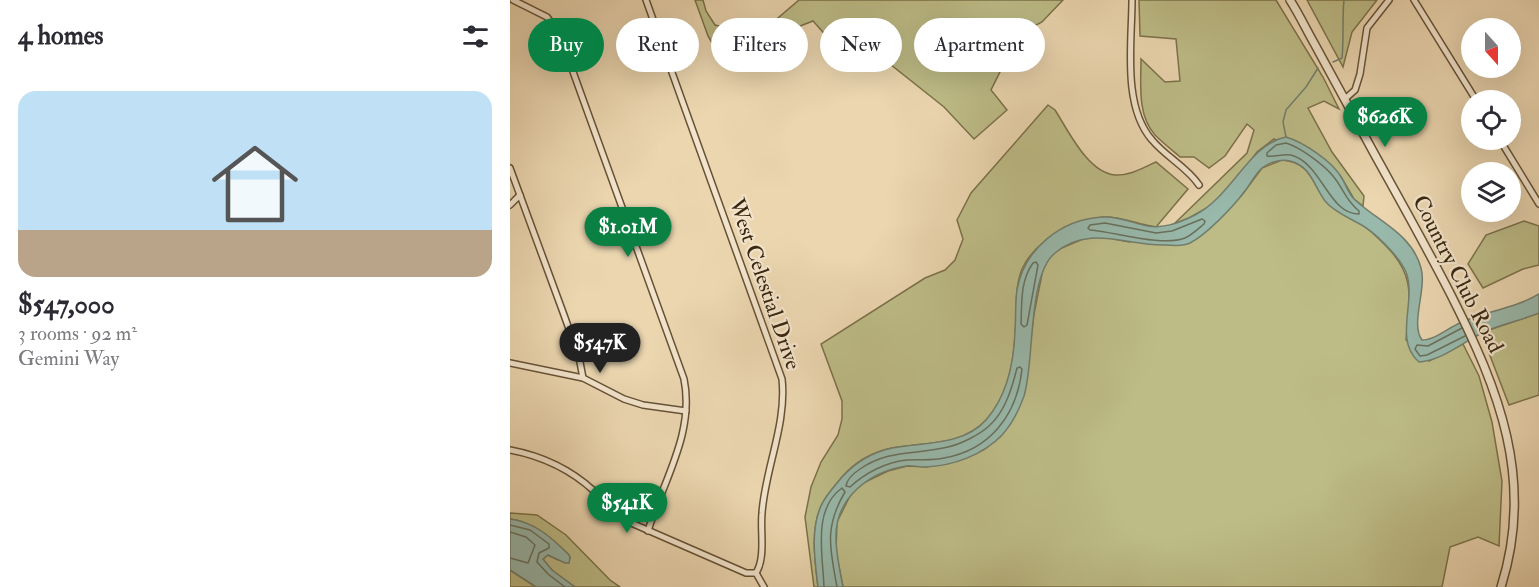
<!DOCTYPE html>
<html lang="en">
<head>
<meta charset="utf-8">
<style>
  :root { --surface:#fff; --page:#f7f7f7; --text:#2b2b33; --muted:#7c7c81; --line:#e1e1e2; --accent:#0b8043 }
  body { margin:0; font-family:"IM FELL Double Pica",serif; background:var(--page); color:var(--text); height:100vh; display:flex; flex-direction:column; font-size:22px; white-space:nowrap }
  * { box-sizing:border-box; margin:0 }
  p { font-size:20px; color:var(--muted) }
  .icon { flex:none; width:33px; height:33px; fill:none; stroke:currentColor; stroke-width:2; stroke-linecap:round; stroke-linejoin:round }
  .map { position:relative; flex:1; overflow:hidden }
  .drawer { display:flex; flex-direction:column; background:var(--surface); width:510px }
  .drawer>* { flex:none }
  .banner { position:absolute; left:18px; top:18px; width:570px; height:54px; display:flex; gap:12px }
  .needle { width:39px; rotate:159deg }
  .tools { position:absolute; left:951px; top:18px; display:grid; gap:12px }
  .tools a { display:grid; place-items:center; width:60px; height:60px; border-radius:50%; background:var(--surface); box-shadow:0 6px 24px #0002; font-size:30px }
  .price { position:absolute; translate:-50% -51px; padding:0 14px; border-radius:21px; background:var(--accent); color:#fff; font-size:20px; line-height:39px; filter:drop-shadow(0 2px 3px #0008) }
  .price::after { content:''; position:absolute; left:50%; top:36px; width:18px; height:14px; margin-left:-9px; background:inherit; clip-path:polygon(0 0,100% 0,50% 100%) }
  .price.on { background:#222; color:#fff }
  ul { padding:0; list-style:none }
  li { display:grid; align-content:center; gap:12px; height:318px; padding:0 18px }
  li+li { border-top:2px solid var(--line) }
  li span { display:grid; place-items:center; height:186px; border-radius:18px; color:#555 }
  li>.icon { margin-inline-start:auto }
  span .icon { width:108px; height:108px; fill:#fffc; stroke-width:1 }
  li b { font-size:26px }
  h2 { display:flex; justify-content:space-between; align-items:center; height:72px; padding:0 18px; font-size:26px }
  .chip { padding:0 21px; border-radius:27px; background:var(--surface); box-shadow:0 6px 24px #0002; font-size:21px; line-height:54px }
  .chip.on { background:var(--accent); color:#fff }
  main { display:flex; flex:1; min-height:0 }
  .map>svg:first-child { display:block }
  .green { fill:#bdbc87; stroke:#7b714a; stroke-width:1.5 }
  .water { fill:#98b9ac; stroke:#727e6d; stroke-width:1.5 }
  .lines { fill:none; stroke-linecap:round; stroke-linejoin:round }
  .shore { stroke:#68705d; stroke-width:1.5 }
  .stream { stroke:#727e6d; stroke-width:1.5 }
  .minor-casing { stroke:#665236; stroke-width:8 }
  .tertiary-casing { stroke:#665236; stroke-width:10 }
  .minor { stroke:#f2e4cc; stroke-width:5 }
  .tertiary { stroke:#f2e4cc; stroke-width:7 }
  .labels { text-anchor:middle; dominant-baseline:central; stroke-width:4.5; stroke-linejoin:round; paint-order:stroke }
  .street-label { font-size:22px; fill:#39260e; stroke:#f2e4cc }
</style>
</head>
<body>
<main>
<section class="drawer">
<h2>4 homes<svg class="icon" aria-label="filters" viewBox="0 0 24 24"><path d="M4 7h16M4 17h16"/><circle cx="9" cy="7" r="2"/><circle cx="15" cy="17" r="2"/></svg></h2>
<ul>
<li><span style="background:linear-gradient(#bfe0f5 75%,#b9a48a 0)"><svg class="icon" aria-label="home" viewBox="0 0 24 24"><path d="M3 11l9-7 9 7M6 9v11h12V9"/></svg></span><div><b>$547,000</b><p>3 rooms · 92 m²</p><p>Gemini Way</p></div></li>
</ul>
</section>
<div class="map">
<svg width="1029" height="587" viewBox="0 0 1029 587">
  <rect width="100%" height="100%" fill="#ebd6b0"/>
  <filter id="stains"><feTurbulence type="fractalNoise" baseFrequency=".00333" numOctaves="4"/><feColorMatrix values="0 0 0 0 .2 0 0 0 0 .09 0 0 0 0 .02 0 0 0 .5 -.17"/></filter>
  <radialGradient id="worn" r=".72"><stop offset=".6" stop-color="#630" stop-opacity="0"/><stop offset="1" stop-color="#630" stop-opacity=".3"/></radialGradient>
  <g class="green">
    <path d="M185,0H193L196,11L205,25L229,31L262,23L289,0H553L532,22L509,34L481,90L497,110L464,139L434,107L361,49C323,50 328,48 303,21L242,45L209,55L198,36Z"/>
    <path d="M629,0H766L813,77L829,109L814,101L798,108L822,152L854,196L853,206L844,199L830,175L764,139L747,152L728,177L702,205L679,218L664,224L737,153L744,130L737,124L715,156L699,168L684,157H670C662,150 653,143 645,135C627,115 631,84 631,59L655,82L670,81L666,39L630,36Z"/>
    <path d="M797,0H867L842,32L833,67Z"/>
    <path d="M538,105L545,110C558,130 578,173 605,175C619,176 633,168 646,162L678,189L646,227C629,225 611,216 593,217C577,218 565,225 551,232C535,240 520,251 512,269C506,284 506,301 506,318C505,353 501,393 476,420C453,446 413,442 382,448C362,452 345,462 332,477C325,486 316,495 311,506C300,531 305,561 308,587H304L295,517L301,487L311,462L328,435L332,419V401L311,344L415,278L435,270L445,260L453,239L447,220L461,193Z"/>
    <path d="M772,160C803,163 801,184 817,202C826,213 840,217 851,224C861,230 868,238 876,246C907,277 899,300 896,340L919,361L953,344L969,376L982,422L992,481L989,546L968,537L940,547L932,587H333L326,552L327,522L341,494L351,484L378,471L397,466L417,467L473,450L490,437L500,424L514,395L524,314L533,269L538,259L547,250L580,236L599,238L619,242L708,220L732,195L752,168Z"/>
    <path d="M1014,221L1029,226V265L1013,269L973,288L958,264L976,235Z"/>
    <path d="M1029,313V395L999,405L974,340L978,338L976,331Z"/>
    <path d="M0,513L27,515L56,535L100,580L110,587C98,587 77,587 66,587C57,585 37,567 33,559L38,555L48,560L60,558L59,555C44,540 22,522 0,519Z"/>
    <path d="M0,570L26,587H0Z"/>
  </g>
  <g class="water">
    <path d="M776,137C793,142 822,161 831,177C836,184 838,194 845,200C869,222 902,234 911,268C917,289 900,324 912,340C925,340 938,328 950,323C975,311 1004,309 1029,294V313C1012,320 993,324 976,331C954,341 934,360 909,362C883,340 907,301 896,272C889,256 864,231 848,223C837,217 823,211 815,201C804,186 801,166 780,161C772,159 759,162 752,168C745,174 740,185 734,192C723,207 696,235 680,243C672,247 663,245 655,245C617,246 579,224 545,253C517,276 525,361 514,396C509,410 502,424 492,435C473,455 443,466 415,467C409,467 402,465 396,466C359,472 325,498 326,538C326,554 330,571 333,587H308C305,561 300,531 311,506C316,495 325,486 332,477C346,462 363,452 382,448C413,442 453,446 476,420C497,396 504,362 505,331C506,318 505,303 507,290C514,249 551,219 593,217C607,216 620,222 633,225C651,230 669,223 685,215C722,196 739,144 776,137Z"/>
    <path d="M0,519C25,522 42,538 59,555L60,558L59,563H55L38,555L33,559L42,570L65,587H26L0,570Z"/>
  </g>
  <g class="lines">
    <g class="shore">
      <path d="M776,143C790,147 814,165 823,176C834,189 835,200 849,211V214C820,215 812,166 784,156C775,152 765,158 757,156V153L766,145Z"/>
      <path d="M692,219L695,221L694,224C688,229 682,235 675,238C652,247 606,232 580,230L578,228L580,225L595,223L646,233L662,231Z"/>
      <path d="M523,263L526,262L528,265L517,325L514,327L511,324C512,303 510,281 523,263Z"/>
      <path d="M952,328L918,346L907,345L905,349L910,356L917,355L955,336"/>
      <path d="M510,367L512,369C507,415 480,450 434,458C421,461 410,459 397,460C376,462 355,473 340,487L336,486C337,479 344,473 350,469C379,449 406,455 438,447C451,444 469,435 479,426C495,412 502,388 507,368Z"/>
      <path d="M0,525L20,530L39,544V548L29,553L27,562L38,574L55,587"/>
      <path d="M0,532L16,537L25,545L18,563L0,558"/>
      <path d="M314,587C313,556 302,509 332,488L335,492C314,527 320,549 327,587"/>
    </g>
    <g class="stream">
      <path d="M823,62L832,58C834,39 832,20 834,0"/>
      <path d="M776,137L773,122L776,110L796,87L808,68"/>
    </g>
    <g class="minor-casing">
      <g id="minor">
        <path d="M3,0L37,17L49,33L174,379C185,433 153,481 138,531"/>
        <path d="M136,0L272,379C277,424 255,469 252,513C250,531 256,557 246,573"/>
        <path d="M622,0C622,42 612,106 642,140C656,157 677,167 689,185"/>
        <path d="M904,0L966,100"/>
        <path d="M835,99L845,90L850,74L857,28L879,0"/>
        <path d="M990,140L1029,204"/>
        <path d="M0,168L54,315L69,357L73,378"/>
        <path d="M0,205L10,195"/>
        <path d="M0,363L73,378L114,399L133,405L176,411"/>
        <path d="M0,450C32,456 60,469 84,491C96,501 105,513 119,522L236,573H246"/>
        <path d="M246,573L254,587"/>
      </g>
    </g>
    <g class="tertiary-casing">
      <path id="tertiary" d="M780,0C789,14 796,29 804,43C825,81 845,118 865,155C891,202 917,248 941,295C989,390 1025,480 991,587"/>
    </g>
    <use href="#minor" class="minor"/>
    <use href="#tertiary" class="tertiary"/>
  </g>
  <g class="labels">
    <g class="street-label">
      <text transform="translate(948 274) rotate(63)">Country Club Road</text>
      <text transform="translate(255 284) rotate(71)">West Celestial Drive</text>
    </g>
  </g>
  <rect width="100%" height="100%" filter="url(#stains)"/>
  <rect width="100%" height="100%" fill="url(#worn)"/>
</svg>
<div class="tools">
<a><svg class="needle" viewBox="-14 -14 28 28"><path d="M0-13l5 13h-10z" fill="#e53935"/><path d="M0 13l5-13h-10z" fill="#7c7c81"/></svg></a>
<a><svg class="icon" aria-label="locate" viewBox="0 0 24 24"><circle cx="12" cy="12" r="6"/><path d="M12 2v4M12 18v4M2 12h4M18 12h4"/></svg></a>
<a><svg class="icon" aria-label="layers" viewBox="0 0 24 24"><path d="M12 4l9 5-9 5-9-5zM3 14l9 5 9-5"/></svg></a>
</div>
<b class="price" style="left:875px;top:148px">$626K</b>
<b class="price" style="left:118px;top:258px">$1.01M</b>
<b class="price on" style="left:90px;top:374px">$547K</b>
<b class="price" style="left:117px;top:534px">$541K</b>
<div class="banner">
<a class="chip on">Buy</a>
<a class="chip">Rent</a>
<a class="chip">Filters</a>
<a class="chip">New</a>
<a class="chip">Apartment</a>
</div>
</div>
</main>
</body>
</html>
